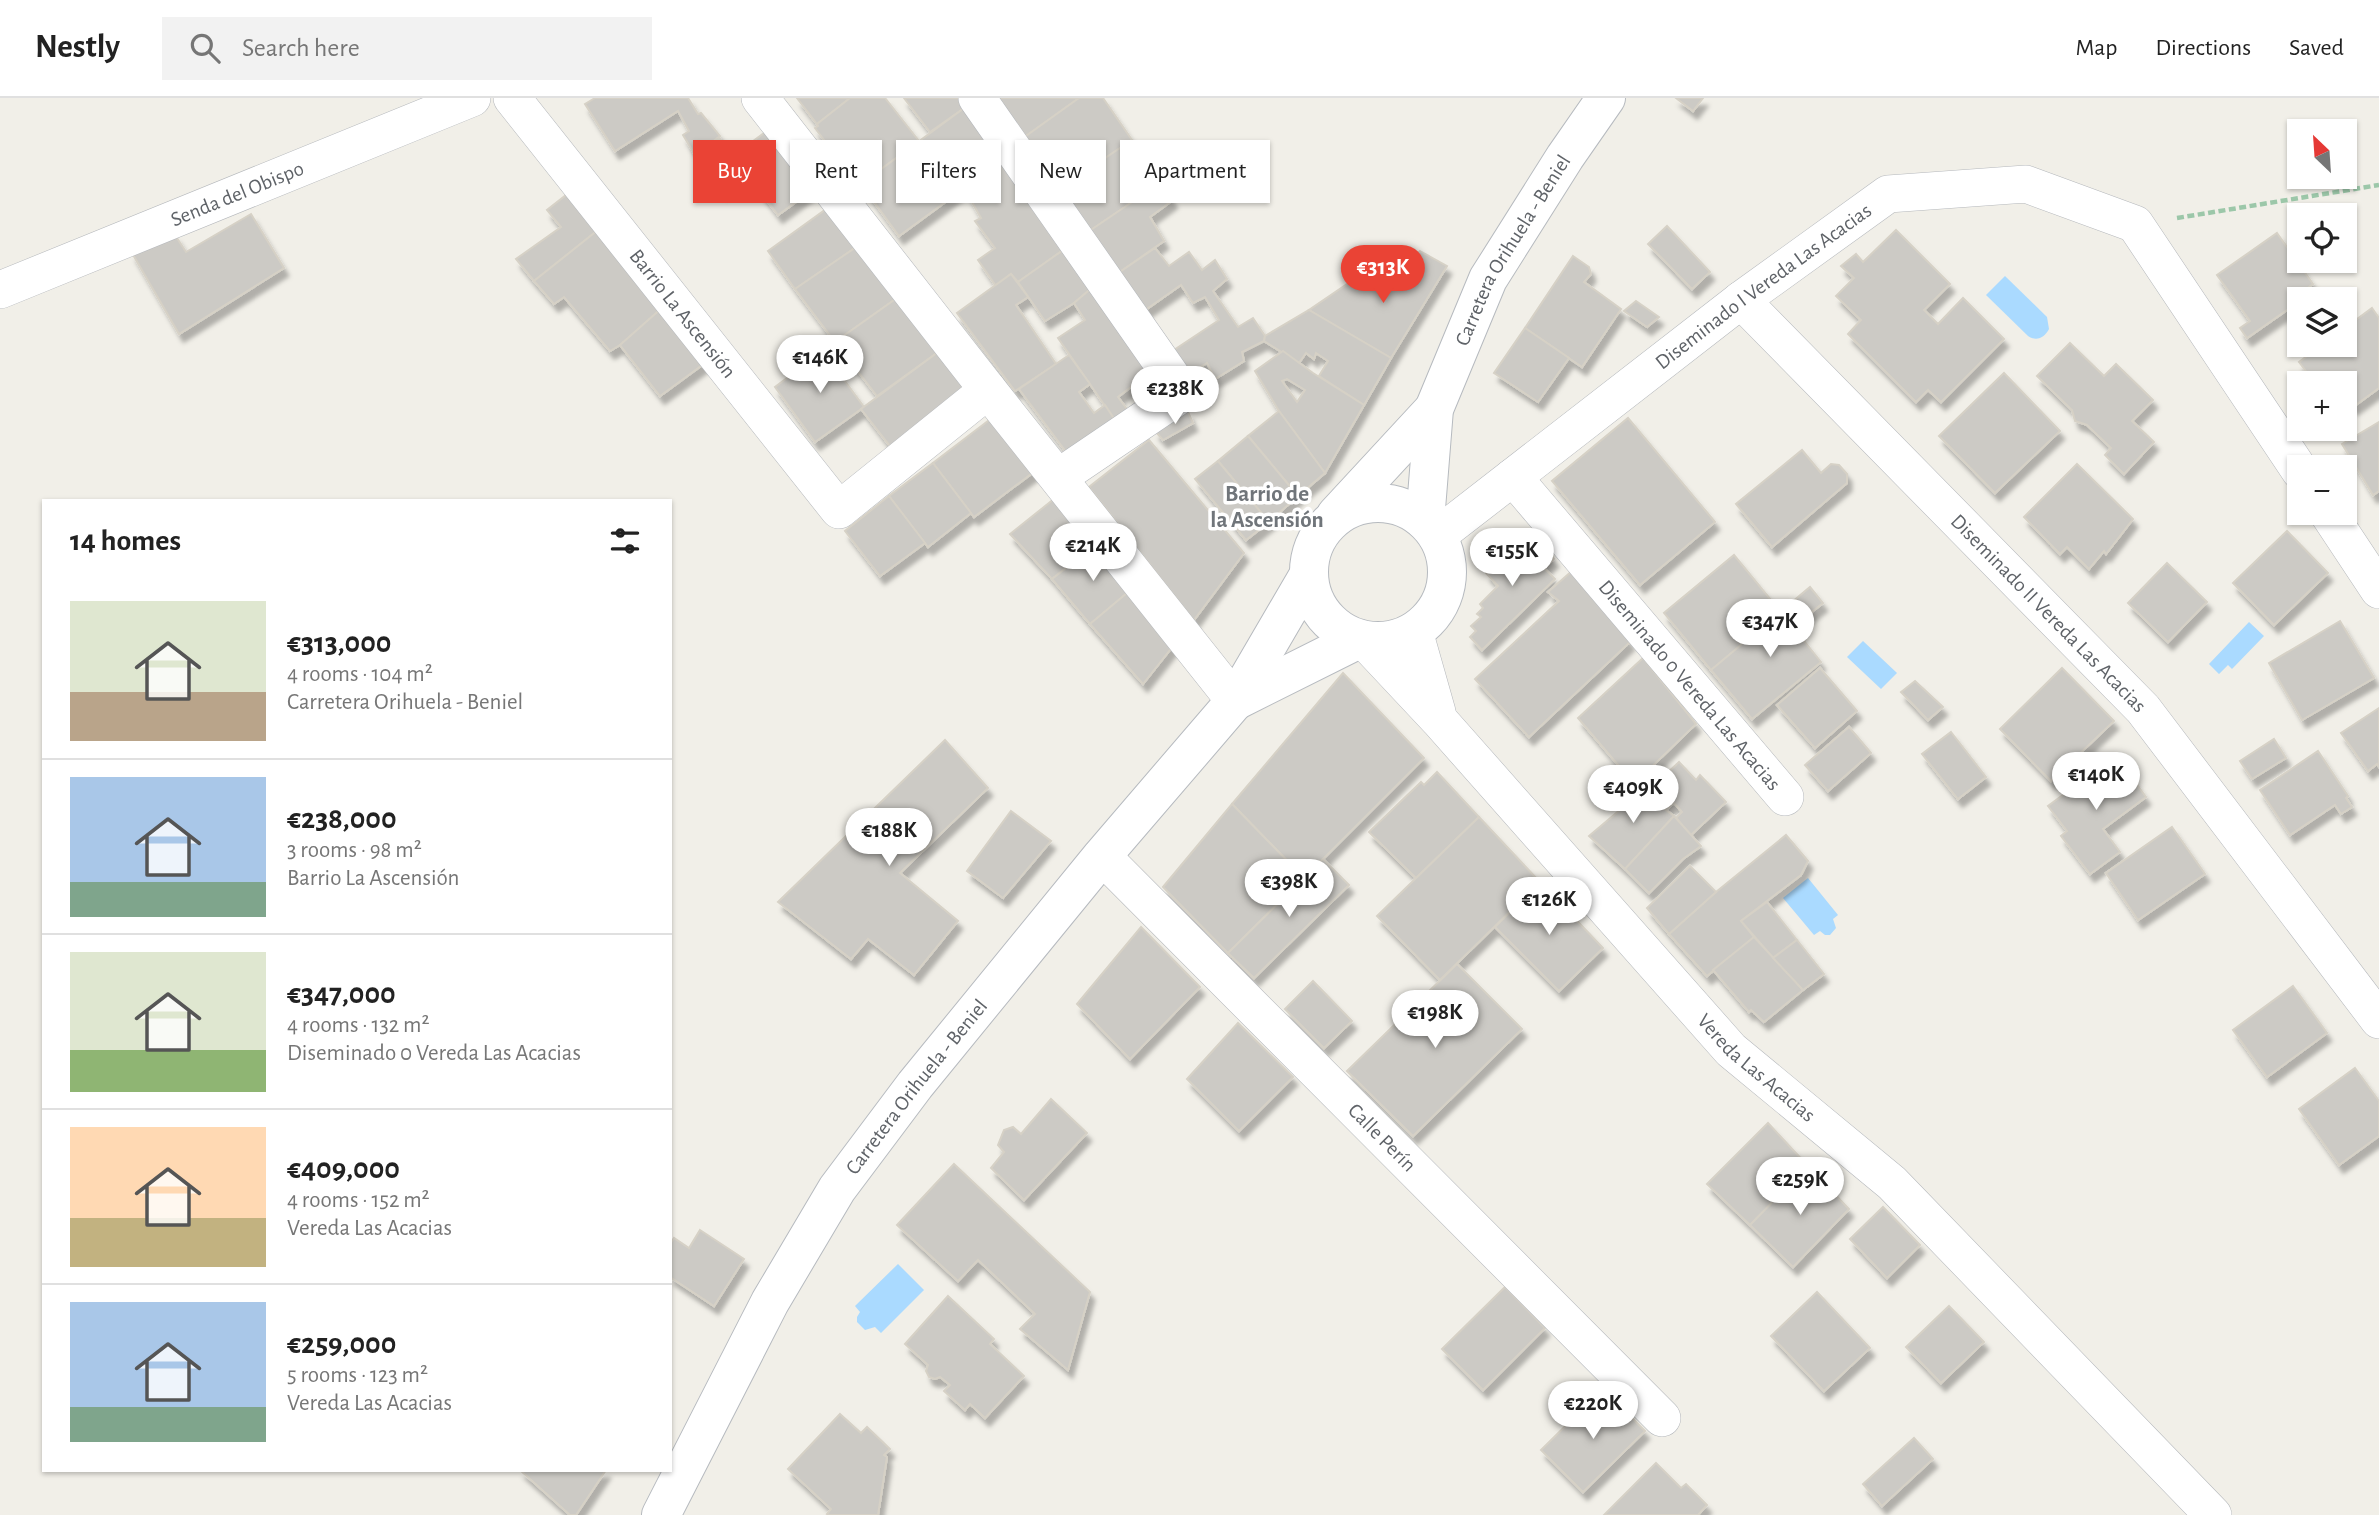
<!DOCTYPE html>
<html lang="en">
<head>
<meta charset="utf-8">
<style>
  :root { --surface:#fff; --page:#f2f2f2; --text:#222; --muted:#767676; --line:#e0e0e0; --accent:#ea4335 }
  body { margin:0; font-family:"Alegreya Sans",sans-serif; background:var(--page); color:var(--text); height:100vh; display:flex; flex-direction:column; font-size:26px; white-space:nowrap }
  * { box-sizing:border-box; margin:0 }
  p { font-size:23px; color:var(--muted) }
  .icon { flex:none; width:38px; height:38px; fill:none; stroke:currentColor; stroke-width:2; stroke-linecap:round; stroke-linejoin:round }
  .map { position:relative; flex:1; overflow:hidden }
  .drawer { position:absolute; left:42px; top:401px; width:630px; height:973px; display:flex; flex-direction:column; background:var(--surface); border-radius:0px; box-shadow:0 2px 5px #0004 }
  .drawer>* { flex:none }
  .top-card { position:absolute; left:693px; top:42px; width:665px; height:63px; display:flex; gap:14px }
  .needle { width:46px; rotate:335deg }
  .controls { position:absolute; left:2287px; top:21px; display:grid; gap:14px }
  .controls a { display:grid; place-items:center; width:70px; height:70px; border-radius:0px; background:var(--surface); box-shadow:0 2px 5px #0004; font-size:35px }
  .price { position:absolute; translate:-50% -60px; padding:0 16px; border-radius:24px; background:#fff; color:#222; font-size:23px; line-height:46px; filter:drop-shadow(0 2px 4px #0008) }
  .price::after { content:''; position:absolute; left:50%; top:42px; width:21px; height:16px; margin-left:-10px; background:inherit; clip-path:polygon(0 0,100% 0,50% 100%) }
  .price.current { background:var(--accent); color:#fff }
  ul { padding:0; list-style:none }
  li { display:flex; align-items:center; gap:21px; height:175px; padding:0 28px }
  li+li { border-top:2px solid var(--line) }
  li span { display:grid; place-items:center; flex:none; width:196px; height:140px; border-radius:0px; color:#555 }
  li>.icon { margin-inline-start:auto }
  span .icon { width:84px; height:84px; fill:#fffc; stroke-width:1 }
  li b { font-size:30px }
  h2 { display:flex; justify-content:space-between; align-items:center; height:84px; padding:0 28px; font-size:30px }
  .pill { padding:0 24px; border-radius:0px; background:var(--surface); box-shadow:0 2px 5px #0004; font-size:24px; line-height:63px }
  .pill.current { background:var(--accent); color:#fff }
  header { display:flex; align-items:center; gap:42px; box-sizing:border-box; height:98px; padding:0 35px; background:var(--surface); border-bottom:2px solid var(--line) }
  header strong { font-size:33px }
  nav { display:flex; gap:38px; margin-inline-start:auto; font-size:24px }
  .search { width:490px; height:63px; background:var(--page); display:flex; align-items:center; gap:18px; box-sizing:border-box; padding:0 24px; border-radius:0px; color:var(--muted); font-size:26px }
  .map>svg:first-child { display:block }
  .water { fill:#aadaff }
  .building { fill:#cccac5; stroke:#d6d1c6; stroke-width:2; fill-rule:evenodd; filter:url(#shadow) }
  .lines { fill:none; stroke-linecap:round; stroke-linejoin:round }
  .street-casing { stroke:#b5b8bc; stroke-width:38 }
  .secondary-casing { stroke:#b6babf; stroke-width:40 }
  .path { stroke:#9cc7a9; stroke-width:4.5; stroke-dasharray:7 3.5; stroke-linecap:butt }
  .street { stroke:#fff; stroke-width:37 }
  .secondary { stroke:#fff; stroke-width:38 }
  .labels { text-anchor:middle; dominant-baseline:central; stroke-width:7; stroke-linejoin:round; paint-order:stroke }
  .street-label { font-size:21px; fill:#5f6368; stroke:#fff }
  .neighbourhood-label { font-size:23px; font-weight:bold; fill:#70757a; stroke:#fff }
</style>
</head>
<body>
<header>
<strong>Nestly</strong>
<div class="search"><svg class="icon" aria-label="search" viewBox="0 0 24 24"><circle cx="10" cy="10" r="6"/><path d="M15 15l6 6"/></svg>Search here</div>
<nav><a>Map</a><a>Directions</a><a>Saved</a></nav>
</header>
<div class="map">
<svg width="2379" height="1417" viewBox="0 0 2379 1417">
  <defs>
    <filter id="shadow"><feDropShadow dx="4.5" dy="8" stdDeviation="2" flood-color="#0004"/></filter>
  </defs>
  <rect width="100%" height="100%" fill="#f1efe8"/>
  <g class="water">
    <path d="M2005,178L2047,219L2049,231C2045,239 2037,244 2028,238L1986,197Z"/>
    <path d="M2249,524L2264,538L2232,571L2228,567L2219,576L2209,566Z"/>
    <path d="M1863,543L1897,575L1881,591L1847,559Z"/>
    <path d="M1808,780L1838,817L1833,821L1836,830L1830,837H1825L1820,833L1814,837L1783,800Z"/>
    <path d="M898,1166L924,1192L881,1235L875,1229L865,1232L857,1224V1219L860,1214L855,1208Z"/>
  </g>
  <g class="building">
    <path d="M595,0H688L698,16L701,15L720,38L695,57L683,37L689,33L678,13L615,53L585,6Z"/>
    <path d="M797,0H850L817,26Z"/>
    <path d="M850,0H885L919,43L861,86L859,83L857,85L815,30L818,28L817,26Z"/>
    <path d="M904,0H961L967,8L930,34Z"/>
    <path d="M989,0H1079L1019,43Z"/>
    <path d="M1079,0H1103L1132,42L1055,94L1019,43Z"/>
    <path d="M1676,0H1703L1693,13Z"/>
    <path d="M967,8L1004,61L899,138L861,86Z"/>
    <path d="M776,26L822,85L778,117L746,75L722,93L696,59L720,41L733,58Z"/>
    <path d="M1132,42L1160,85L1085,136L1055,94Z"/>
    <path d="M1004,61L1066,150L1018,184L1011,176L996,188L978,162L995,150L975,123L981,120L964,90Z"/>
    <path d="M1160,85L1173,102L1150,119L1164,143L1114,178L1085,136Z"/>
    <path d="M575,90L603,128L534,183L516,161L561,129L547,112Z"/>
    <path d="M836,104L865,143L795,191L768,153Z"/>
    <path d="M251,116L284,170L179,236L132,155L175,137L186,154Z"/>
    <path d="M603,128L663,209L620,247L610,253L564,199L554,206L534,183Z"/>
    <path d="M1667,128L1710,174L1692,191L1648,146Z"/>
    <path d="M1896,132L1950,186L1924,212L1938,226L1963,200L2004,241L1941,304L1928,292L1916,304L1848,236L1861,222L1836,198L1854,180L1841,168L1856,156L1863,164Z"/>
    <path d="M2277,135L2313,186L2294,200L2297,205L2247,240L2240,230L2250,223L2217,177Z"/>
    <path d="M865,143L904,195L835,244L795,191Z"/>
    <path d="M1066,150L1094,188L1074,205L1045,223L1018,184Z"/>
    <path d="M1155,150L1169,168L1189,154L1202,172L1215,162L1227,181L1213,193L1238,229L1253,220L1265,238L1264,243L1242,254L1244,263L1215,281L1207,265L1185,279L1168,256L1219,222L1205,199L1193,205L1181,187L1141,215L1114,178Z"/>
    <path d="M1420,153L1447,168L1391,260L1309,212L1356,180L1382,193Z"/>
    <path d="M1573,158L1589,169L1591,176L1584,184L1621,211L1582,269L1525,230Z"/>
    <path d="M1011,176L1028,199L1016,207L1056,266L1015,293L957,215Z"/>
    <path d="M1094,188L1168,293L1150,307L1135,286L1118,299L1132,318L1119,328L1058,240L1085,222L1074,205Z"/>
    <path d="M904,195L945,249L877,298L835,244Z"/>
    <path d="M1636,203L1659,219L1647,229L1624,213Z"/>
    <path d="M663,209L705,265L660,298L620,247Z"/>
    <path d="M2372,210L2379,220V290L2353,309L2345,298V285H2315L2299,264L2322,247H2345V230Z"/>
    <path d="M1309,212L1391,260L1364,307L1319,278L1328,263L1316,255L1314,261L1306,255L1299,265L1264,243L1265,238Z"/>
    <path d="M1525,230L1569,260L1538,304L1494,275Z"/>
    <path d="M835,244L840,251L828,260L864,309L815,344L775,289Z"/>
    <path d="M2070,245L2104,278L2116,266L2153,302L2132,323L2154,344L2124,376L2105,357L2111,350L2087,327L2075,323L2072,312L2037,278Z"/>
    <path d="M945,249L972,284L890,348L861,311Z"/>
    <path d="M1283,253L1313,275L1364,307L1325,375L1279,313L1255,273ZM1287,281L1305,292L1297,304L1282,283Z"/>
    <path d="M1069,257L1090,286L1079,294L1094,315L1105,307L1119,328L1073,363L1019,291Z"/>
    <path d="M2004,275L2060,333L1995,395L1939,338Z"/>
    <path d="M1279,313L1325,375L1298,398L1248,338Z"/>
    <path d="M1188,314L1193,325L1163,342L1155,333Z"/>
    <path d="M997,316L1043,367L974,419L933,365Z"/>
    <path d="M1628,320L1715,424L1640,487L1552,383Z"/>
    <path d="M2379,324V393L2373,397L2342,346Z"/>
    <path d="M1248,338L1298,398L1269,424L1218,363Z"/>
    <path d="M1149,342L1244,455L1194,522L1089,389Z"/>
    <path d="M1802,352L1821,375L1831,366L1839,367L1847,376V385L1772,449L1736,406Z"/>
    <path d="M1218,363L1269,424L1246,442L1195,381Z"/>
    <path d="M933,365L971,415L928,449L889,398Z"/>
    <path d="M2077,366L2133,421L2106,456L2104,453L2089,471L2067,449L2060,456L2024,419Z"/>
    <path d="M1059,397L1098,445L1052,481L1010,436Z"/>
    <path d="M889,398L925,445L880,478L845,433Z"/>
    <path d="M2287,433L2328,475L2274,527L2233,485Z"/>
    <path d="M1533,439L1554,461L1544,470L1555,481L1482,552L1470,539L1476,533L1471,528L1481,519L1477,516L1483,510L1480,506L1498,488L1486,475L1491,470L1488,467L1516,441L1523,448Z"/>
    <path d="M1098,445L1133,490L1090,526L1052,481Z"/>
    <path d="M1734,457L1781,514L1711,572L1664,515Z"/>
    <path d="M2167,465L2207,504L2168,544L2128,505Z"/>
    <path d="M1572,473L1630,544L1529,639L1475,581L1559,503L1548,494Z"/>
    <path d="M1810,489L1823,505L1793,529L1821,564L1752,621L1711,572Z"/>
    <path d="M1133,490L1177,543L1143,586L1090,526Z"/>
    <path d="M2340,523L2374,580L2302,622L2269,565Z"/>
    <path d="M1643,560L1696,626L1639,681L1631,682L1578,620Z"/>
    <path d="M1820,570L1857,613L1815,650L1777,607Z"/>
    <path d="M2062,570L2114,623L2051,683L2000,631Z"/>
    <path d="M1343,575L1424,660L1304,780L1232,706Z"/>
    <path d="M1915,583L1943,609L1928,622L1901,594Z"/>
    <path d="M2379,610V669L2377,666L2368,673L2341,635Z"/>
    <path d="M1849,629L1871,655L1828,693L1805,667Z"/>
    <path d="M1951,634L1986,679L1958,701L1922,656Z"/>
    <path d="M2274,641L2286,660L2252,681L2240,663Z"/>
    <path d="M945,642L988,690L900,775L958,823L914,877L868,841L851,861L778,804Z"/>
    <path d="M2318,653L2348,698L2346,700L2352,709L2341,716L2335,707L2290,737L2260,692Z"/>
    <path d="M2116,658L2146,699L2103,731L2120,754L2090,776L2061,738L2067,733L2048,708Z"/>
    <path d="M1679,664L1696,682L1700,677L1726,704L1691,737L1676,720L1682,714L1674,705L1666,712L1639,681L1654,667L1664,678Z"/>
    <path d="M1437,674L1479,719L1416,780L1369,734L1421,684L1424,687Z"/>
    <path d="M1639,681L1666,712L1674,718L1625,771L1589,738L1634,700L1625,688L1631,682Z"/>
    <path d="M1232,706L1304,780L1228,855L1163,789Z"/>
    <path d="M1011,713L1051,743L1003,800L967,773Z"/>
    <path d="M1674,718L1701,748L1683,761L1649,795L1625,771Z"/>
    <path d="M1479,719L1540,784L1440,882L1377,818Z"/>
    <path d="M2172,729L2205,776L2138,822L2106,775Z"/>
    <path d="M1786,737L1808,763L1801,777L1741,823L1754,839L1707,878L1669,836L1716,794Z"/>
    <path d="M1323,761L1349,787L1254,880L1228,855Z"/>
    <path d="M1690,768L1716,794L1669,836L1647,810Z"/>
    <path d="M1540,784L1603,850L1559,893L1495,829Z"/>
    <path d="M1767,804L1797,842L1773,860L1741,823Z"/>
    <path d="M1141,829L1200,889L1130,961L1077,906Z"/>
    <path d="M1754,839L1803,892L1764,924L1751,912L1749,914L1713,872Z"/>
    <path d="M1797,842L1824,876L1803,892L1773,860Z"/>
    <path d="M1457,866L1522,931L1413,1038L1347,973Z"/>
    <path d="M1313,883L1352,923L1324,950L1285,911Z"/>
    <path d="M2293,888L2327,935L2267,979L2233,932Z"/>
    <path d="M1238,925L1293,979L1239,1033L1187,981Z"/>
    <path d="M2355,970L2379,1003V1038L2339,1067L2299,1011Z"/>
    <path d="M1051,1001L1087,1035L1024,1102L991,1070L1004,1054L998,1047L1004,1032L1013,1029L1021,1036Z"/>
    <path d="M1768,1025L1808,1068L1750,1127L1707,1086Z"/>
    <path d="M954,1066L1090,1194L1068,1272L1020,1231L1035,1216L978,1162L958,1183L897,1127Z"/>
    <path d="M1808,1068L1849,1111L1793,1169L1750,1127Z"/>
    <path d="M1883,1109L1920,1147L1887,1180L1850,1141Z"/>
    <path d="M700,1132L744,1161L714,1208L670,1179V1146L674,1140L689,1150Z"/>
    <path d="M1505,1189L1545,1230L1483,1292L1442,1251Z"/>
    <path d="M1817,1194L1870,1250L1824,1293L1771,1238Z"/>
    <path d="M948,1198L994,1241L990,1246L1024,1278L985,1320L970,1306L965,1312L944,1293L950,1287L940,1279L935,1281L929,1279L926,1273L928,1267L905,1246Z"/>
    <path d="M1949,1208L1984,1244L1941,1285L1906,1249Z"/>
    <path d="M1603,1291L1645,1333L1583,1394L1541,1352Z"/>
    <path d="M840,1316L861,1335L867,1329L890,1351L884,1357L887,1359L878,1417H829L827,1416L831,1411L788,1371Z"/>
    <path d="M1914,1340L1933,1361L1882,1408L1863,1386Z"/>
    <path d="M1656,1365L1681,1390L1686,1386L1707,1407L1698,1417H1604Z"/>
    <path d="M520,1372H606L576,1417H570Z"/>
  </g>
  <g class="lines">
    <g class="street-casing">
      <g id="street">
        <path id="s1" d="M512,0L839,412L988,292"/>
        <path d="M760,0L988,292L1235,603"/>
        <path d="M977,0L1183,295L1059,379"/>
        <path id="s2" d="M0,192L472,0"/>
        <path id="s3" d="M1741,202L2143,611L2379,922"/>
        <path id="s4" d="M1513,379L1785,699"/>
        <path d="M2328,415L2379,492"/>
        <path id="s5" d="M1437,438L1741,202L1888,96L2026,86L2135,126L2300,373"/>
        <path d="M1414,533L1437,614"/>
        <path id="s6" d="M1364,542L1439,622L1731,952L1892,1085L2213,1417"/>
        <path id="s7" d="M1102,758L1662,1320"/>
      </g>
    </g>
    <g class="secondary-casing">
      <g id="secondary">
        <circle cx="1378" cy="474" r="69"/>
        <path d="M1336,417L1434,311"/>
        <path id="s8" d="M1425,423L1434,311L1488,181L1565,59L1606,0"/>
        <path d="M1235,603L1359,541"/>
        <path id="s9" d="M661,1417L770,1204L837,1091L915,987L1102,758L1235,603L1308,478"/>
      </g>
    </g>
    <path class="path" d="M2177,120L2379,87"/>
    <use href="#street" class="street"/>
    <use href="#secondary" class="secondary"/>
  </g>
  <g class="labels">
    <g class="street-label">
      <text stroke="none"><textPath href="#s2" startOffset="256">Senda del Obispo</textPath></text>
      <text stroke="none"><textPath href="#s8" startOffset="290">Carretera Orihuela - Beniel</textPath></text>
      <text stroke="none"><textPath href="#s5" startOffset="411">Diseminado I Vereda Las Acacias</textPath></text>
      <text stroke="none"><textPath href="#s1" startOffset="275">Barrio La Ascensión</textPath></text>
      <text stroke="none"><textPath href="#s3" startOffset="439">Diseminado II Vereda Las Acacias</textPath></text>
      <text stroke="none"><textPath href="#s4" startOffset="273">Diseminado 0 Vereda Las Acacias</textPath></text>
      <text stroke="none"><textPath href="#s6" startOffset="581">Vereda Las Acacias</textPath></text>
      <text stroke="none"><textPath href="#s9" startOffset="500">Carretera Orihuela - Beniel</textPath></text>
      <text stroke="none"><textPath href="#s7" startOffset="397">Calle Perín</textPath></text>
    </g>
    <g class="neighbourhood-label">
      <text x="1267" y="396">Barrio de<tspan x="1267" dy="26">la Ascensión</tspan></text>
    </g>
  </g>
</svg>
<div class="controls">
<a><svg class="needle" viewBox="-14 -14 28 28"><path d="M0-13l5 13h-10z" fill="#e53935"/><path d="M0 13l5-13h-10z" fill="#767676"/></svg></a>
<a><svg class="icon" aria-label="locate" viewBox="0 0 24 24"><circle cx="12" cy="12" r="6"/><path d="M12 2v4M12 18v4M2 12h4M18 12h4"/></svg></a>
<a><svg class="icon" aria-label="layers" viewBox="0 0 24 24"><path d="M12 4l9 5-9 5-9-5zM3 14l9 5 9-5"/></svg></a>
<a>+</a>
<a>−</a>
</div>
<b class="price current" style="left:1383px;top:207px">€313K</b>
<b class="price" style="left:820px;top:297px">€146K</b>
<b class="price" style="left:1175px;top:328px">€238K</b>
<b class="price" style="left:1093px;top:485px">€214K</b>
<b class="price" style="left:1512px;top:490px">€155K</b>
<b class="price" style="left:1770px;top:561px">€347K</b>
<b class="price" style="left:2096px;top:714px">€140K</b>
<b class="price" style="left:1633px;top:727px">€409K</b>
<b class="price" style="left:889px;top:770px">€188K</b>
<b class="price" style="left:1289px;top:821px">€398K</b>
<b class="price" style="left:1549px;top:839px">€126K</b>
<b class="price" style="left:1435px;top:952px">€198K</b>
<b class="price" style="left:1800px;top:1119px">€259K</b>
<b class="price" style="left:1593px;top:1343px">€220K</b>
<div class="top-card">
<a class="pill current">Buy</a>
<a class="pill">Rent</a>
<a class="pill">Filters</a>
<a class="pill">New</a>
<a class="pill">Apartment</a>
</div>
<section class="drawer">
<h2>14 homes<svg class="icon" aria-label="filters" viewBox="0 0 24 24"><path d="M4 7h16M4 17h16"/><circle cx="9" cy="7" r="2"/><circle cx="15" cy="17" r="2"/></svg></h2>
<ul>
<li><span style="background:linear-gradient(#dfe7d0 65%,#b9a48a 0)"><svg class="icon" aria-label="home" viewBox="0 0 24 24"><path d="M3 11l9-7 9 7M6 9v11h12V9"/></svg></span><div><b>€313,000</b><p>4 rooms · 104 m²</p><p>Carretera Orihuela - Beniel</p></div></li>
<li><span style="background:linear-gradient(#a9c7e8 75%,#7fa58c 0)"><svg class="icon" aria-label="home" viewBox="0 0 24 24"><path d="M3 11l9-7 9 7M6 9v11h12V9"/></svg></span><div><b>€238,000</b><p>3 rooms · 98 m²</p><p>Barrio La Ascensión</p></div></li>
<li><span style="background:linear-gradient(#dfe7d0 70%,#8fb573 0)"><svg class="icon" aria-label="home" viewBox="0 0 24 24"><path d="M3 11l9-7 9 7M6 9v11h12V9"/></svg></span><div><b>€347,000</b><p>4 rooms · 132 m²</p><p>Diseminado 0 Vereda Las Acacias</p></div></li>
<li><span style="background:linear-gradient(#ffd9b3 65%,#c2b280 0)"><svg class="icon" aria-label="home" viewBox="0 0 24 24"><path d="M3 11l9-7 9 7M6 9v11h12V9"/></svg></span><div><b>€409,000</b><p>4 rooms · 152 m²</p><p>Vereda Las Acacias</p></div></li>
<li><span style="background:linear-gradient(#a9c7e8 75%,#7fa58c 0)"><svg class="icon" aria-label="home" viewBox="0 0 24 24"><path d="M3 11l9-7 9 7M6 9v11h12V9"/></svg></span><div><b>€259,000</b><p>5 rooms · 123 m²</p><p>Vereda Las Acacias</p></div></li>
</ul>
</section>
</div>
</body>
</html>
